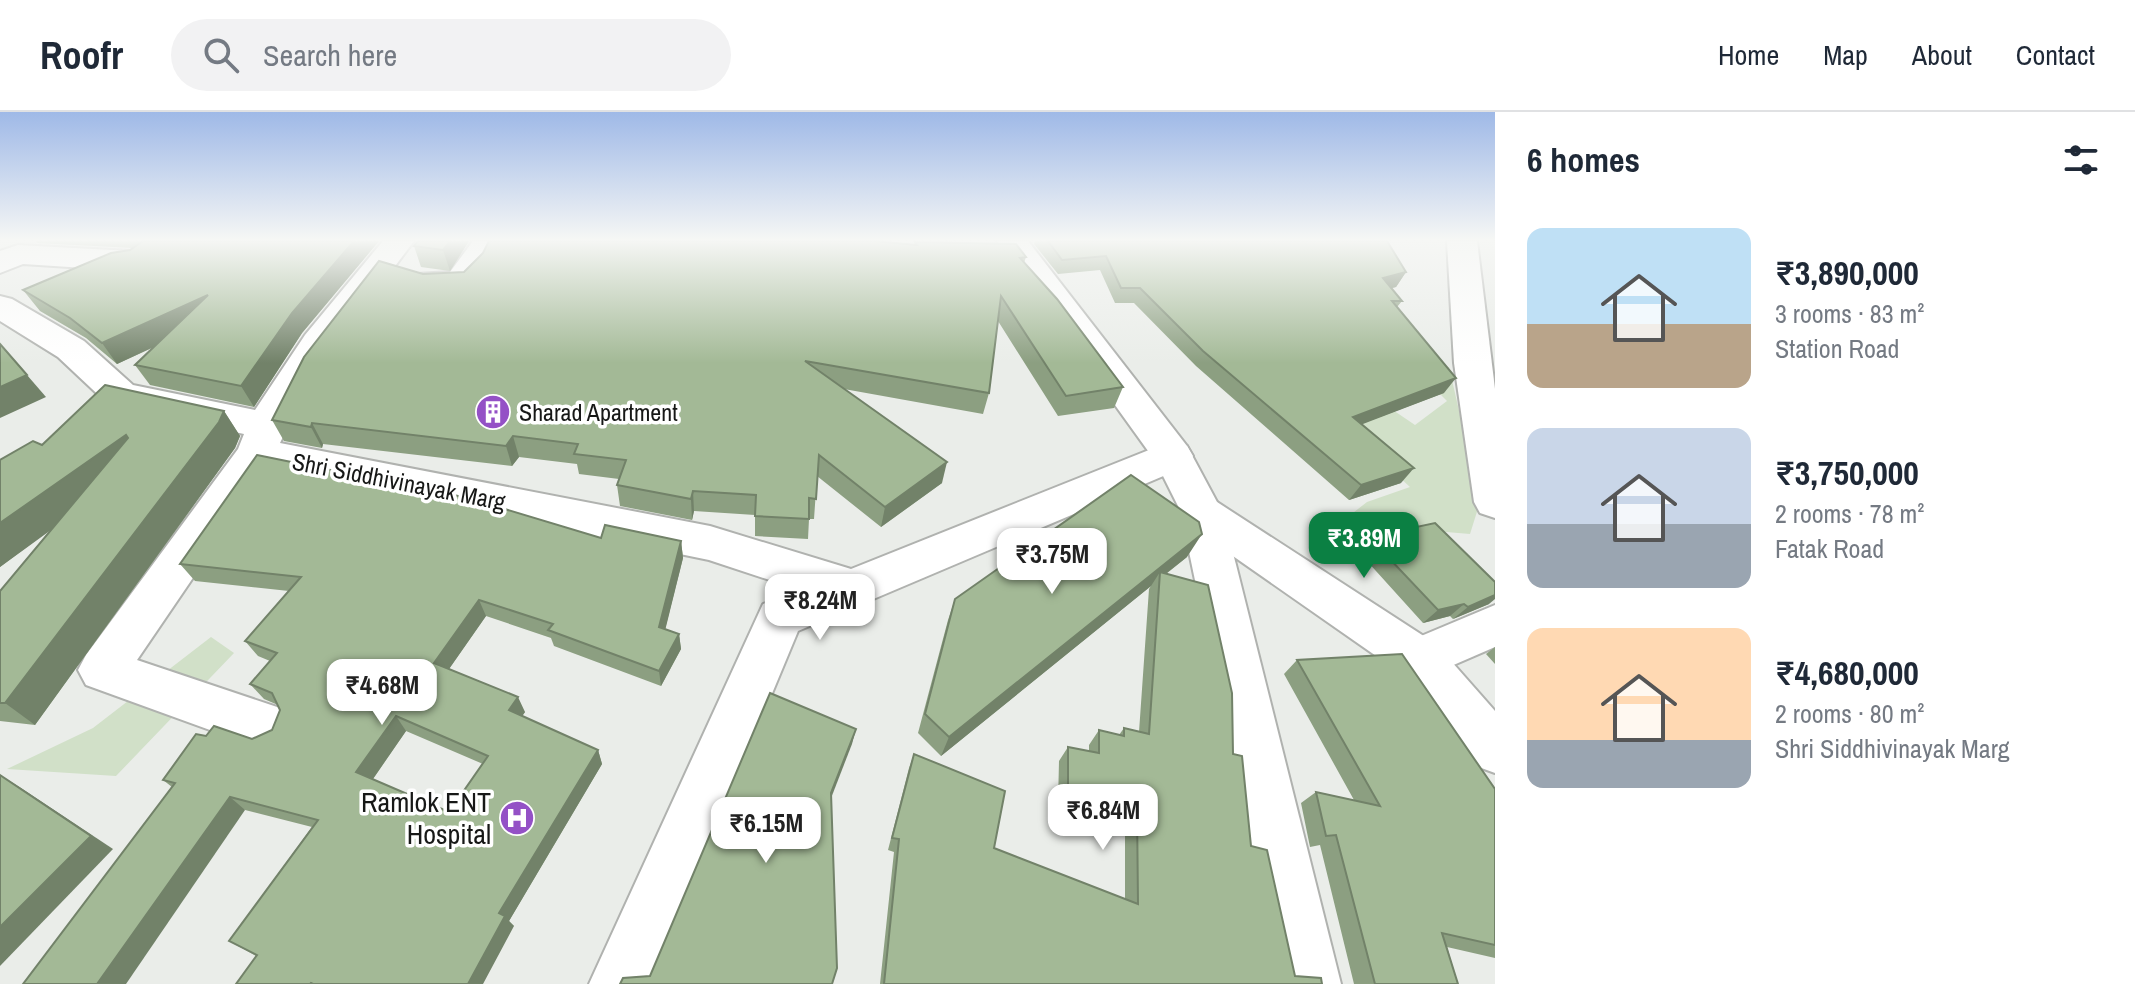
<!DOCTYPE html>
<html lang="en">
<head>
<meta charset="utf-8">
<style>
  :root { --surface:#fff; --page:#f2f2f3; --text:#1f2937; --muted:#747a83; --line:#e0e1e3; --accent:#0b8043 }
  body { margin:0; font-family:"Archivo Narrow",sans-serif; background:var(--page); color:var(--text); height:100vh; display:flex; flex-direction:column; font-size:30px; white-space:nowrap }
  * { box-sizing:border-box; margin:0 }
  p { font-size:26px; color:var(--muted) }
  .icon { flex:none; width:44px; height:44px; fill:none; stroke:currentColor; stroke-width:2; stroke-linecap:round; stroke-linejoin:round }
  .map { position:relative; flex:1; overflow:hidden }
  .sheet { display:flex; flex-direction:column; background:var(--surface); width:640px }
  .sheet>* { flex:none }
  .price { position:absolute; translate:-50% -68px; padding:0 18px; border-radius:16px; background:#fff; color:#222; font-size:26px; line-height:52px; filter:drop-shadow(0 2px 4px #0008) }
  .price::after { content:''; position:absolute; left:50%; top:48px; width:24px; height:18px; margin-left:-12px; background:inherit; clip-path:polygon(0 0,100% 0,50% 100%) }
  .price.on { background:var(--accent); color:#fff }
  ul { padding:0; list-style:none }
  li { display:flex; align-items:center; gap:24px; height:200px; padding:0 32px }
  li span { display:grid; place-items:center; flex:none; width:224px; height:160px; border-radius:16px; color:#555 }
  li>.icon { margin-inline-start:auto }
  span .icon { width:96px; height:96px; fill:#fffc; stroke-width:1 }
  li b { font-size:34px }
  h2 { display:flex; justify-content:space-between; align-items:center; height:96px; padding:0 32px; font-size:34px }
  header { display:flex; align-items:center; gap:48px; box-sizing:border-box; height:112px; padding:0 40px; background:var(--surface); border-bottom:2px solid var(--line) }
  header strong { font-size:38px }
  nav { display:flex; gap:44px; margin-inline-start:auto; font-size:28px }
  .search { width:560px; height:72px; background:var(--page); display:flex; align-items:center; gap:20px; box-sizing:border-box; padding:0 28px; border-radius:44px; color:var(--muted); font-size:30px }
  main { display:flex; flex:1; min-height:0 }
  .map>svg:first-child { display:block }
  .green { fill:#d1e0c8 }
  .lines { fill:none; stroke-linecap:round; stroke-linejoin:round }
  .street-casing { stroke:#b0b2af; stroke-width:4 }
  .secondary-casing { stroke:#b0b2af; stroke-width:4 }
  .street { fill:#fff; fill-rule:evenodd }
  .secondary { fill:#fff; fill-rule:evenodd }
  .wall { fill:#8c9f81; fill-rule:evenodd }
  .shaded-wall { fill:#728269 }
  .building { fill:#a3b996; stroke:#728269; stroke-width:2; fill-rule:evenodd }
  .labels { text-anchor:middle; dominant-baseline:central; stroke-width:7; stroke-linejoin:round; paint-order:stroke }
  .poi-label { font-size:24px; fill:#171817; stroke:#fff; text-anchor:start }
  .street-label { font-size:24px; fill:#171817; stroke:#fff }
  .near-poi-label { font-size:28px; fill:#171817; stroke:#fff; text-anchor:end }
</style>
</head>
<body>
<header>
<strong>Roofr</strong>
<div class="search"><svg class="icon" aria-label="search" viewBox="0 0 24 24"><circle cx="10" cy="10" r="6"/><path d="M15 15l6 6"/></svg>Search here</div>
<nav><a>Home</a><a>Map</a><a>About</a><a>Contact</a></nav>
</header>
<main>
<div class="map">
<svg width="1495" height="872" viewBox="0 0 1495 872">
  <rect width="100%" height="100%" fill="#eaede9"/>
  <g class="green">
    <path d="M1266,243L1328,254L1415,313L1447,289L1416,258L1449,255L1480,390L1470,422L1340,411L1367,390L1410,375Z"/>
    <path d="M211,525L234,541L116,664L7,657L93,616Z"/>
  </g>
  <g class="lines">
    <g class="street-casing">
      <g id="street">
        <path d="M383,129H414L312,264L280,331L710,414L851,457L1159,334L1173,330L1187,334L1193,344L1187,354L798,519L651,872H589L763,492L800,478L709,448L267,357L137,548L283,597L291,614L283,631L265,638L86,573L78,558L86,543L238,337L244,322L108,292L58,245L0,209V184L12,187L84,229L133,273L255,298L305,223Z"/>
        <path d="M473,129H503C481,169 468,189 417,176L413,169L417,162L450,160Z"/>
        <path d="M1447,129H1477L1495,277V406L1480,401L1474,390L1454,251Z"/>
        <path d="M18,133L131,139L142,142L147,149L142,156L131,159L23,152L0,161V139Z"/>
        <path d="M1202,385L1217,390L1223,401L1341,872H1279L1181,401L1187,390Z"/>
        <path d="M1495,493V535L1419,568L1402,562L1395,547L1402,532Z"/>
      </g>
    </g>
    <g class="secondary-casing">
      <path id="secondary" d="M997,129H1028L1187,334L1217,390L1436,532L1495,599V661L1476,654L1402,562L1187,412L1156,350Z"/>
    </g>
    <use href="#street" class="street"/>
    <use href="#secondary" class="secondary"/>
  </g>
  <g class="wall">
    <path d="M36,129H379L302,221L254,295L150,273L135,253L154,235L117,252L86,226L40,199L23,178L133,136L37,131Z"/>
    <path d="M418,129H469L450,159L421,155L414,134Z"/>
    <path d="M1035,129H1387L1406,160L1396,175L1391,176L1402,189L1397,195L1444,281L1361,312L1401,371L1349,388L1196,254L1134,191H1115L1100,158L1058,162L1034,132Z"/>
    <path d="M915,130L1026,145L1024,151L1123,275L1114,296L1058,304L998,209L989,281L983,302L844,277L942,371L881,415L817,364L814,407H809L808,427L755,424V403L694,399L692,408L620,394L617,373L619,367L579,362L577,352L519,345L512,354L323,332L322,336L284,329L272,308L423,162L464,160L483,141L914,133Z"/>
    <path d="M224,299L240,324L235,336L35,613L0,609V479L51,417L0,455V347L1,348L42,333Z"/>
    <path d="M1369,425L1489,492L1453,507L1450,504L1423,511L1357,438Z"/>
    <path d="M601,426L681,429L683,446L665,517L679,522L681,537L661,574L554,534L551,526L486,504L449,557L525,600L522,604L598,638L602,652L509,809L514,814L256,844L229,829L312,715L245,698L172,675L163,668L206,624L252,627L272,618L280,598L278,593L264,587L250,572L270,549L258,544L245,529L289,479L195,469L180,452ZM406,619L483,652L449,700L373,667Z"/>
    <path d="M1187,445L1166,462L1233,642L1251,734L1295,864L1322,872H880L894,740L888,738L909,656L914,642L994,736L1125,787V709L1058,692L1059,649L1068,635L1089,639V633L1099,618L1119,623L1124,616L1139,620L1149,477L1151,474L941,644L918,621L948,508L955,487Z"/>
    <path d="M1495,535V552L1486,542Z"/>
    <path d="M1297,548L1495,677V846L1447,835L1458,872H1354L1320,733L1310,735L1301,691L1316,680L1354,688L1284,562Z"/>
  </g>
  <g class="shaded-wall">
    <path d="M354,129H379L302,221L254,295L241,274L292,201Z"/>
    <path d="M450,129H469L450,159L443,138Z"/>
    <path d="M1406,160L1396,175L1373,181L1383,166Z"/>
    <path d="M208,183L220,204L117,252L102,231Z"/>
    <path d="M27,263L46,285L0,306V275Z"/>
    <path d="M1456,266L1444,281L1342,320L1353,305Z"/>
    <path d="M224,299L240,324L235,336L35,613L5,591Z"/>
    <path d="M312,311L323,332L322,336L311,315Z"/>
    <path d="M126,323L146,349L0,455V411Z"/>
    <path d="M513,324L519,345L512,354L506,334Z"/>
    <path d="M947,350L942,371L881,415L885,395Z"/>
    <path d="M1414,356L1401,371L1349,388L1361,373Z"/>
    <path d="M693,379L694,399L692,408L691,387Z"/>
    <path d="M1202,422L1187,445L1159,467L1160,460L1151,474L941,644L949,625Z"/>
    <path d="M681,429L683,446L662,531L659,515Z"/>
    <path d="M1495,483V487L1489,492L1453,507L1468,495Z"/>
    <path d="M479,488L486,504L442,567L434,551Z"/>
    <path d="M1464,492L1450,504L1423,511L1438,498Z"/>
    <path d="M679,522L681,537L661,574L659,559Z"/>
    <path d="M518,585L525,600L516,613L509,598Z"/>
    <path d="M396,604L406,619L368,674L356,660Z"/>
    <path d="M856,617L852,632L828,694L831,681Z"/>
    <path d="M598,638L602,652L509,809L514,814L483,872H468L499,801Z"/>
    <path d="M0,663L21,676L113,737L0,854Z"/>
    <path d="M230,685L245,698L126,872H97Z"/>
  </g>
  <g class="building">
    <path d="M143,129H354L292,201L241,274L135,253L208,183L102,231L70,206L23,178L111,141L130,138Z"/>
    <path d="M418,129H450L443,138L414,134Z"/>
    <path d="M489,129H874L917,133L915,130L1016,132L1026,145L1020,146L1057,187L1123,275L1066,284L1001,184L989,281L805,249L947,350L885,395L819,343L816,387L809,386V407L755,404L756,383L693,379L691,387L617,373L626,348L574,342L578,332L513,324L506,334L312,311L311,315L272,308L304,245L379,149L423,162L464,160L483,141Z"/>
    <path d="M1048,129H1387L1406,160L1383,166L1402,189H1392L1456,266L1353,305L1414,356L1361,373L1203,239L1140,176H1121L1106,144L1062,148Z"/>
    <path d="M0,232L27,263L0,275Z"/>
    <path d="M105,273L224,299L219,310L5,591H0V479L128,326L126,323L0,411V348L33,329L42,333Z"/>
    <path d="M257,343L468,386L601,426L605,413L681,429L659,515L679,522L659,559L548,518L553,512L479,488L434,551L518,585L509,598L598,638L499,801L505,804L468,872H313L311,871L310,872H236L257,843L229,829L318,708L230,685L97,872H23L175,671L163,668L196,622L206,624L214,614L252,627L272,618L280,598L272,581L250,572L277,541L245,529L301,465L180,452ZM396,604L488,644L449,700L356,660Z"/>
    <path d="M1131,363L1199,410L1202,422L949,625L925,602L955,487Z"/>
    <path d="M1435,411L1495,470V483L1468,495L1464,492L1438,498L1369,425Z"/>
    <path d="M1160,460L1208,473L1232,581L1233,642L1242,644L1251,734L1267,738L1295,864L1321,866L1322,872H884L899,727L892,726L914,642L1005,679L994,736L1138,792L1137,696L1068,678V635L1099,641V618L1124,624V616L1149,622Z"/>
    <path d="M1402,542L1495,677V833L1442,821L1458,872H1375L1336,723L1326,724L1316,680L1380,694L1297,548Z"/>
    <path d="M770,581L856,617L831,681L837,856L832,872H620L623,866L650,864Z"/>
    <path d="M0,663L91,724L0,815Z"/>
  </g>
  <linearGradient id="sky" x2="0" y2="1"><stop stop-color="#9fb9e7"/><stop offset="0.51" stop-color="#f6f7f5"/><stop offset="1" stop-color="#f6f7f5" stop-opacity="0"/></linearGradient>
  <rect width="1495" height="251" fill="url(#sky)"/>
  <defs>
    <g id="building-disc" transform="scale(1.8)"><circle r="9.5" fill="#9451c6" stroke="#fff"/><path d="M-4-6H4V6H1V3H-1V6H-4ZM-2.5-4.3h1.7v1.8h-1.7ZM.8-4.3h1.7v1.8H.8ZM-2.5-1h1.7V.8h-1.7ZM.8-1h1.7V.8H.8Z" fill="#fff"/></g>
    <g id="hospital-disc" transform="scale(1.8)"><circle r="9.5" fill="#9451c6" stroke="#fff"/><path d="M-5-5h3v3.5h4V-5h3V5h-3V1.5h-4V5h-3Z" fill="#fff"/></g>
  </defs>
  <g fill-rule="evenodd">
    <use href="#building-disc" x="493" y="300"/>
    <use href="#hospital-disc" x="517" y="706"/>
  </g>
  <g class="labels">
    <g class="poi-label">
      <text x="519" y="300">Sharad Apartment</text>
    </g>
    <g class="street-label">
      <text transform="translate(399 369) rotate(11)">Shri Siddhivinayak Marg</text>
    </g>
    <g class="near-poi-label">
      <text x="491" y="690">Ramlok ENT<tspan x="491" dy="32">Hospital</tspan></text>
    </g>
  </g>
</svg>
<b class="price on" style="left:1364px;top:468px">₹3.89M</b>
<b class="price" style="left:1052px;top:484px">₹3.75M</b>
<b class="price" style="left:820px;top:530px">₹8.24M</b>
<b class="price" style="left:382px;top:615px">₹4.68M</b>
<b class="price" style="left:1103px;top:740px">₹6.84M</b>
<b class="price" style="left:766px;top:753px">₹6.15M</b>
</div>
<section class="sheet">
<h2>6 homes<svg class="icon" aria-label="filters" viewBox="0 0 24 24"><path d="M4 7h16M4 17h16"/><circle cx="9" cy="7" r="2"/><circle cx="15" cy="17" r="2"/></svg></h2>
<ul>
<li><span style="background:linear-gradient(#bfe0f5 60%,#b9a48a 0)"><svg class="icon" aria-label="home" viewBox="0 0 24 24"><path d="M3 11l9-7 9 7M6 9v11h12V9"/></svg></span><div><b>₹3,890,000</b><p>3 rooms · 83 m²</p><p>Station Road</p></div></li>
<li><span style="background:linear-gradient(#c9d6e8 60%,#9aa5b1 0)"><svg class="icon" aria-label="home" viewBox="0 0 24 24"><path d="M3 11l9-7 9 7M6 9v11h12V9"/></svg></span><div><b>₹3,750,000</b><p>2 rooms · 78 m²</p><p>Fatak Road</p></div></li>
<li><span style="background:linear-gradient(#ffd9b3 70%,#9aa5b1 0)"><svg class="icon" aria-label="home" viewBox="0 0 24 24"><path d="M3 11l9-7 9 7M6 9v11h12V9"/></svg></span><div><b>₹4,680,000</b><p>2 rooms · 80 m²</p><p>Shri Siddhivinayak Marg</p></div></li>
</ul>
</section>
</main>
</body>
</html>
